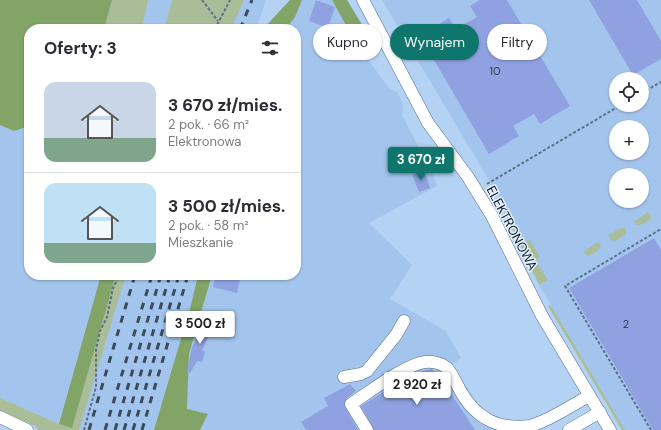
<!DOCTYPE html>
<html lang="pl">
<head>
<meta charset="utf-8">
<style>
  :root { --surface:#fff; --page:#f7f7f7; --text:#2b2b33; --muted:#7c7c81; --line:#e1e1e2; --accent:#0f766e }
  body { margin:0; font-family:"DM Sans",sans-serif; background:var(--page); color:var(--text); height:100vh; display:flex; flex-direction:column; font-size:15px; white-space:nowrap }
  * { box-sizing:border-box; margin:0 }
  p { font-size:13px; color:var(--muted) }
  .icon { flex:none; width:22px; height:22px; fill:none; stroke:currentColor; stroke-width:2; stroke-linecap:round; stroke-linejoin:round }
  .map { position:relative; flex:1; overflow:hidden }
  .side { position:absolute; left:24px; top:24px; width:277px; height:256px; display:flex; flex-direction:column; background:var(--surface); border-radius:16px; box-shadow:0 1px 3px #0004 }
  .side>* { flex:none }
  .hud { position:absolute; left:313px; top:24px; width:288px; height:36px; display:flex; gap:8px }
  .tools { position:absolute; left:609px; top:72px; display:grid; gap:8px }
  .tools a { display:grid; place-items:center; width:40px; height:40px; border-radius:50%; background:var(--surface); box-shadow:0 1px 3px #0004; font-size:20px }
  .price { position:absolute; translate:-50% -34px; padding:0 9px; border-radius:4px; background:#fff; color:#222; font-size:13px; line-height:26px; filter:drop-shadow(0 1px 2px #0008) }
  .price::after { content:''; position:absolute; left:50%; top:24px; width:12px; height:9px; margin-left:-6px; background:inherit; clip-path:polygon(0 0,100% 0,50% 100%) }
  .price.selected { background:var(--accent); color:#fff }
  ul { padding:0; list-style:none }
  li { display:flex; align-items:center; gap:12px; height:100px; padding:0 20px }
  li+li { border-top:1px solid var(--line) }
  li span { display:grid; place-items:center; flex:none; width:112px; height:80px; border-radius:12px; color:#555 }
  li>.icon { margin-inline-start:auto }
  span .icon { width:48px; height:48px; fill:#fffc; stroke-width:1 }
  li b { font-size:17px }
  h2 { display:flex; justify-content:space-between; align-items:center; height:48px; padding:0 20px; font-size:17px }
  .pill { padding:0 14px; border-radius:18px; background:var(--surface); box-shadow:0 1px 3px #0004; font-size:14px; line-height:36px }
  .pill.selected { background:var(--accent); color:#fff }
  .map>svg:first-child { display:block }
  .built { fill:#a3c5ed; fill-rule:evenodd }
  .green { fill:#a8bd98 }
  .forest { fill:#82a466 }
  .building { fill:#8fa1e0 }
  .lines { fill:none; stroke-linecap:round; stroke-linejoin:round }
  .minor-casing { stroke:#516c8a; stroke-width:13 }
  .path { stroke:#5d7188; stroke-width:2; stroke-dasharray:3 2; stroke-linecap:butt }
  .minor { stroke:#fff; stroke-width:12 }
  .rail { stroke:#3a4b5c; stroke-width:3; stroke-dasharray:7 7; stroke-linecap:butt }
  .labels { text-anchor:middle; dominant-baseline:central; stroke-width:3; stroke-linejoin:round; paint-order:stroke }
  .number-label { font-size:11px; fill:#2e3a53 }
  .street-label { font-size:13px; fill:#0d1824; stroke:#e4f1ff }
</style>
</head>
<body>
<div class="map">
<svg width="661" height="430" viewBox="0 0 661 430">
  <rect width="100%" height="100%" fill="#b4d2f4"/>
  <g class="built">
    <path d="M0,0H172L164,29H29V275H101L59,424L0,398Z"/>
    <path d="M243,0H266L256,29H230Z"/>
    <path d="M302,0H332L353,39L389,88L398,93L403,105L402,115L433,175L437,186L369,223L412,265L390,299L446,331L461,358L452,364L481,409L516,430H200L208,414L187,410L189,354L212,275H296V29H286L295,17Z"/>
    <path d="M382,0H661V430H625L539,285L548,280ZM616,79H642V105H616ZM616,127H642V153H616ZM616,175H642V201H616Z"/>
    <path d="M126,275H198L191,305L167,390L154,430H78Z"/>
  </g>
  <g class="green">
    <path d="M112,0H148L143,24L140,29H104Z"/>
    <path d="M172,0H244L231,29H164Z"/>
    <path d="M504,205L525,242L530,240L540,257L536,260L548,280L539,285L502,206Z"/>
    <path d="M648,212L651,215L650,220L640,225H637L634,222Z"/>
    <path d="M623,227L626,230V234L615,241L611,240L608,235Z"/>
    <path d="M598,242L601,245L599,250L588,256L583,252Z"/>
    <path d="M116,275H126L79,430H38L35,426L0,411V398L59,424L72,427Z"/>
    <path d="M550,305L552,307L625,430H622L548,306Z"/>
  </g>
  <g class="forest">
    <path d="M0,0H112L104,29H29V126L14,131L0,125Z"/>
    <path d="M290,0H302L295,17L286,29H263Z"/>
    <path d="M332,0H347L364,28L353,38Z"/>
    <path d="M101,275H116L72,428L59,424Z"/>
    <path d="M198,275H212L189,354L187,409L208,414L200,430H154L191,305Z"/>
  </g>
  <g class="building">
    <path d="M316,0L335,7L328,28L309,21Z"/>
    <path d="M480,0H507L570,106L540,124L534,114L513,126L519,136L489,154L420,36L449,18L456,29L477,17L470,6Z"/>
    <path d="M589,0H637L661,41V59L633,75Z"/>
    <path d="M424,170L430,188L419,192L412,175Z"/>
    <path d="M654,238L661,250V430H653L569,288Z"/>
    <path d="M216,275H241L237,293L213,287Z"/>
    <path d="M207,319L215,324L202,350L205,352L202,362L197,361L190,373L187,372L192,347Z"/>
    <path d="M431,369L438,374L475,430H374L361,406L411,375Z"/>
    <path d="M350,384L356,391L347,398L344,405L358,430H306L301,422L328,406L324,398Z"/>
  </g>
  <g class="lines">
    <g class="minor-casing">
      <g id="minor">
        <path d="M363,0L428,123L468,177L492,216L542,316L610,430"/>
        <path d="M344,377L361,374L367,371L396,335L404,321"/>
        <path d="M0,417L27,430"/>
        <path d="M367,430L351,404C368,393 406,364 425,362C431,361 442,363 447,368C453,375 457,385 461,392C476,418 498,430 530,426C551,420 570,406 589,396"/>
        <path d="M569,430L600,412"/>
      </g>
    </g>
    <g class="path">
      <path d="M202,0L218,21"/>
      <path d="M215,29L230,0"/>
      <path d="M642,93L661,82"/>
      <path d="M487,184L621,105"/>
      <path d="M84,430L96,387V350L100,331L107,317L113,288L120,275"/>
      <path d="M651,430L565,286L661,229"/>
    </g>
    <use href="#minor" class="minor"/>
    <g class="rail">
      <path d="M240,29L252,0"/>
      <path d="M89,430L135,275"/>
      <path d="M105,430L152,275"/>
      <path d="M115,430L161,275"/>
      <path d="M124,430L170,275"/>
      <path d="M133,430L179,275"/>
      <path d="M142,430L188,275"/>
    </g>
  </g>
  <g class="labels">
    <g class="number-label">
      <text x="495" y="71">10</text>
      <text x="626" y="324">2</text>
    </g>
    <g class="street-label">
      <text transform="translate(512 228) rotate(62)">ELEKTRONOWA</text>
    </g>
  </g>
</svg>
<div class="tools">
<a><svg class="icon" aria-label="locate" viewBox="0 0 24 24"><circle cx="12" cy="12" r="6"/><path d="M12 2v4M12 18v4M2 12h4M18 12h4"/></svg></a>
<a>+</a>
<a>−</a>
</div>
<b class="price selected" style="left:421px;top:181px">3 670 zł</b>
<b class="price" style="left:200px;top:345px">3 500 zł</b>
<b class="price" style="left:417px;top:406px">2 920 zł</b>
<div class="hud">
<a class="pill">Kupno</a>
<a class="pill selected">Wynajem</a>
<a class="pill">Filtry</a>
</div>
<section class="side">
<h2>Oferty: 3<svg class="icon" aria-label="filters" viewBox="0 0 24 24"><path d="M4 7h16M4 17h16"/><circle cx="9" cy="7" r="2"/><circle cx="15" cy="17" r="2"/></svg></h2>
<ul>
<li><span style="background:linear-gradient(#c9d6e8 70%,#7fa58c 0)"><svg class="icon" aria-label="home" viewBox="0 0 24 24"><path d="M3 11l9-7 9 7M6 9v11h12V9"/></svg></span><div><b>3 670 zł/mies.</b><p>2 pok. · 66 m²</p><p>Elektronowa</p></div></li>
<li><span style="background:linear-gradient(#bfe0f5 75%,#7fa58c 0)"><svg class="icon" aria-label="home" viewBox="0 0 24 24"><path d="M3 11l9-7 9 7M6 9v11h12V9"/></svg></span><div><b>3 500 zł/mies.</b><p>2 pok. · 58 m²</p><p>Mieszkanie</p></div></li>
</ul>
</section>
</div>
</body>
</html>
